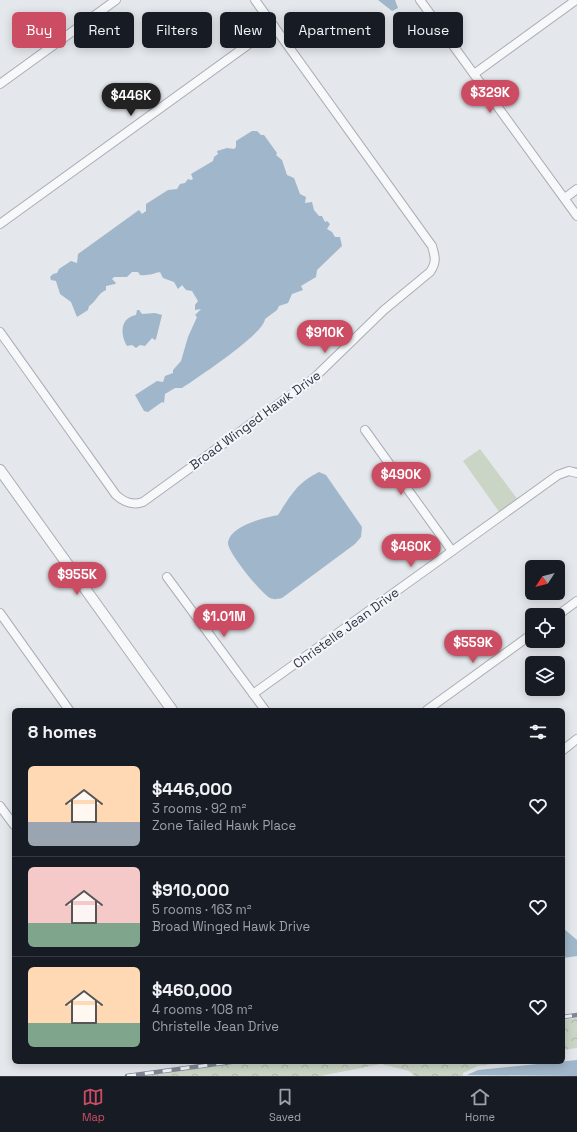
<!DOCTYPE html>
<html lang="en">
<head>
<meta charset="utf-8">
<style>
  :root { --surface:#171b24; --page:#242831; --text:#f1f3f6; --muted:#9ea1a6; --line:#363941; --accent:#cc4d63 }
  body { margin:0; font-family:"Space Grotesk",sans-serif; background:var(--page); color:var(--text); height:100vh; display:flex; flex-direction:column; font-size:15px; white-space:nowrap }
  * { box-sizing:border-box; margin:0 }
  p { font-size:13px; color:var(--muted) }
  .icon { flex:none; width:22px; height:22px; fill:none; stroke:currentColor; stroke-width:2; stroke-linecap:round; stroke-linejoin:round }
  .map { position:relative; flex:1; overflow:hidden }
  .panel { position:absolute; left:12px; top:708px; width:553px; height:356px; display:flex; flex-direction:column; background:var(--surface); border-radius:6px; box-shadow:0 2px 10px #0003 }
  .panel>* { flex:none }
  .top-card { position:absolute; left:12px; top:12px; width:553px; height:36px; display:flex; gap:8px }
  .needle { width:26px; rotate:234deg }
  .controls { position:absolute; left:525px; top:560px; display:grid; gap:8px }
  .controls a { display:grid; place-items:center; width:40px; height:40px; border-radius:6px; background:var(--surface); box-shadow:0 2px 10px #0003; font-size:20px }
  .price { position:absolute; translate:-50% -34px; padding:0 9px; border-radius:14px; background:var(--accent); color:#fff; font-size:13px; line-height:26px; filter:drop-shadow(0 1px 2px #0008) }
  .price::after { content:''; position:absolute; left:50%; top:24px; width:12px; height:9px; margin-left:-6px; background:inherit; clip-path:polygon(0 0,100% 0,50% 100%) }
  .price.on { background:#222; color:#fff }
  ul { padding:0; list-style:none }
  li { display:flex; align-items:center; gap:12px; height:100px; padding:0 16px }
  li+li { border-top:1px solid var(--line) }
  li span { display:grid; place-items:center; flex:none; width:112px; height:80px; border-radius:6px; color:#555 }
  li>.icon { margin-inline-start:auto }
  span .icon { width:48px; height:48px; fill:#fffc; stroke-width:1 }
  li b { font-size:17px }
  h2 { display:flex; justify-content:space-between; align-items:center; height:48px; padding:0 16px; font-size:17px }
  .pill { padding:0 14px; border-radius:6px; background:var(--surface); box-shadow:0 2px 10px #0003; font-size:14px; line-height:36px }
  .pill.on { background:var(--accent); color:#fff }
  .tabs { display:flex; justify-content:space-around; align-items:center; height:56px; border-top:1px solid var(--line); background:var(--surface); font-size:11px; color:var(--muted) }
  .tabs a { display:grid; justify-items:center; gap:2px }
  .tabs .on { color:var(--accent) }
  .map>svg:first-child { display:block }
  .forest { fill:url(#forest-crowns) }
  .park { fill:#cad5c5 }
  .water { fill:#a0b6ca }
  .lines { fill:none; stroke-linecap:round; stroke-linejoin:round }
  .minor-casing { stroke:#a9aeb6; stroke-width:10 }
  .tertiary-casing { stroke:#a9aeb6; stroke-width:12 }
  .minor { stroke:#f7f8fa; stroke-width:8 }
  .tertiary { stroke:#f7f8fa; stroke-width:10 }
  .rail-casing { stroke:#7e8795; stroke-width:4.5 }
  .rail { stroke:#f4f6f9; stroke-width:3; stroke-dasharray:9; stroke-linecap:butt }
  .labels { text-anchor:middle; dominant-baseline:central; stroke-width:4; stroke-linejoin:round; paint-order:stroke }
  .street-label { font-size:13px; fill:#2c3544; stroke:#f4f6f9 }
</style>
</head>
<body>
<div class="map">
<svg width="577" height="1076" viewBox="0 0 577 1076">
  <defs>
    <pattern id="forest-crowns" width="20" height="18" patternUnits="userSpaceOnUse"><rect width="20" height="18" fill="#cad5c5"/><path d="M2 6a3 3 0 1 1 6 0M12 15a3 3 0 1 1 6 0" fill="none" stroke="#aeb7aa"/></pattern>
  </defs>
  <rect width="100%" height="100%" fill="#e4e7eb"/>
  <g class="forest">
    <path d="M577,1018V1048L563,1050V1020Z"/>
    <path d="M248,1062H508L478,1066L463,1073V1076H415L409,1071L381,1064L320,1076H143Z"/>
  </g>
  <path class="park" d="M480,449L518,500L500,513L463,461Z"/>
  <g class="water">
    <path d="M378,0H395L398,8L392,11Z"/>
    <path d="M252,131H257L261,135H264L277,153L276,155L282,160L287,175L294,178L300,194L306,197L305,203L312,202L314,210L319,216H322L325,222L327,221L330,224L327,229L332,232L335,237H340L342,246L317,270L316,277L301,286L303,290L292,294L288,303L279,306L277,310L265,319C264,334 197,378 182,388H175L165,394L164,403L162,402L148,412L144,411L135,395L157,381L163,382L165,376L173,373V370L181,361L188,337L197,317L195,315L201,309L195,310V305L198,301L192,291L186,290L182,285L178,289L174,282L163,278L160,272C154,273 149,276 140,275L138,272H132L127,277H114L112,279L116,283L115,284L106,286V290C98,293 96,302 89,306L88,310L77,317L71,302L60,294L56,281L51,280L50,277L53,274L57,273L59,269L71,261L77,263L78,254L139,210L142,214L146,211V204L168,190L177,189L180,184L185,183L188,179L191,180L193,179L191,174L213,161L214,157L218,154L217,151L227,148L234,149L236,147V141Z"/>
    <path d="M137,310H139L142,314L155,313L162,315L156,339L155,340L152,338L145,346L140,345L136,348L132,345L127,346C120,334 120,318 136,315Z"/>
    <path d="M319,472L326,475L362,527L361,537L355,544L282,598C277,599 274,600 270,598C261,593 226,551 228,542C231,525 264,518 278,515C291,495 297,483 319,472Z"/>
    <path d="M563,928L577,940V956L563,958Z"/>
    <path d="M577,1060V1076L467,1075L478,1070Z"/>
  </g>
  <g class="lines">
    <g class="minor-casing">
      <g id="minor">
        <path d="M420,0L577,216"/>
        <path d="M474,74L576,0"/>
        <path d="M0,84L116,0"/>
        <path d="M565,198L577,189"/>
        <path d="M0,224L274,26"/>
        <path d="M0,332L116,495C124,502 132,506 143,502L313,379L384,310L430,272C437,262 435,256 432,246L255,0"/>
        <path d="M365,430L452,551"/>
        <path d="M167,577L265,710"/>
        <path d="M0,613L69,710"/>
        <path d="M558,615L577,601"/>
        <path d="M253,694L558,475L569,471L577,473"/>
        <path d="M427,710L532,634"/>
        <path d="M563,750L577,739"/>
        <path d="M0,806L14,825"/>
      </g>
    </g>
    <g class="tertiary-casing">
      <path id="tertiary" d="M0,470L172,710"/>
    </g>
    <use href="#minor" class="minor"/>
    <use href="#tertiary" class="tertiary"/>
    <g class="rail-casing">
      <g id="rail">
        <path d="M563,1017L577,1015"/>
        <path d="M127,1076L231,1062"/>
      </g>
    </g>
    <use href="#rail" class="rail"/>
  </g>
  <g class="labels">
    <g class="street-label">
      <text transform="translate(255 420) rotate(-36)">Broad Winged Hawk Drive</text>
      <text transform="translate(346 628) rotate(-36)">Christelle Jean Drive</text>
    </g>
  </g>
</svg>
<div class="controls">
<a><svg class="needle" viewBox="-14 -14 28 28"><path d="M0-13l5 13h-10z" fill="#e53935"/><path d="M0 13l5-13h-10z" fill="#9ea1a6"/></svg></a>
<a><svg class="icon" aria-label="locate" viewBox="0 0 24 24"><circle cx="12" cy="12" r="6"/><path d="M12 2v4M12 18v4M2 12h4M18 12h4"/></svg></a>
<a><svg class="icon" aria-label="layers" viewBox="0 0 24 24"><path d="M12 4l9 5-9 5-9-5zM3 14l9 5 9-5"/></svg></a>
</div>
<b class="price" style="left:490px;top:114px">$329K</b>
<b class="price on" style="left:131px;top:117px">$446K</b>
<b class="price" style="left:325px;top:354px">$910K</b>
<b class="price" style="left:401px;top:496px">$490K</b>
<b class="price" style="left:411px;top:568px">$460K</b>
<b class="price" style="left:77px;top:596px">$955K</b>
<b class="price" style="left:224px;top:638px">$1.01M</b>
<b class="price" style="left:473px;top:664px">$559K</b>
<div class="top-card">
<a class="pill on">Buy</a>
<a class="pill">Rent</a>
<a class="pill">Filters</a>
<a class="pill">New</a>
<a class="pill">Apartment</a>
<a class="pill">House</a>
</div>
<section class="panel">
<h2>8 homes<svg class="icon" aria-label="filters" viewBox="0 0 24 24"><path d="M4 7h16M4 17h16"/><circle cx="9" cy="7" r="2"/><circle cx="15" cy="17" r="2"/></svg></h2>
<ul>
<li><span style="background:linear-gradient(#ffd9b3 70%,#9aa5b1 0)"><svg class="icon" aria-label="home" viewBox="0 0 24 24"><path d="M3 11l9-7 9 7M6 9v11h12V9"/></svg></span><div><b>$446,000</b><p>3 rooms · 92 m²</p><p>Zone Tailed Hawk Place</p></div><svg class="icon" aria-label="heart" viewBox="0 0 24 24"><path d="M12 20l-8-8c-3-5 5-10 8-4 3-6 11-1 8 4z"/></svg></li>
<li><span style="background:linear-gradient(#f6c9c9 70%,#7fa58c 0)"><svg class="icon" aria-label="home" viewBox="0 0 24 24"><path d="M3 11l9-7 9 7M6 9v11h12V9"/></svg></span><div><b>$910,000</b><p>5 rooms · 163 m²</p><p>Broad Winged Hawk Drive</p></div><svg class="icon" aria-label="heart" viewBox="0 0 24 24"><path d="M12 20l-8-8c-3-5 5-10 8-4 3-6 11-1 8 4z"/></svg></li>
<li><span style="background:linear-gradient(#ffd9b3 70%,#7fa58c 0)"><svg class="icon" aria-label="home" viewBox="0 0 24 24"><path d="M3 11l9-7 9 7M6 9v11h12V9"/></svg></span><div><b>$460,000</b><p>4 rooms · 108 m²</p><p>Christelle Jean Drive</p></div><svg class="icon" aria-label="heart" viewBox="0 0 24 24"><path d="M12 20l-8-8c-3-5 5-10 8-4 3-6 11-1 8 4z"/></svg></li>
</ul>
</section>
</div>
<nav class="tabs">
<a class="on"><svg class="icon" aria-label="map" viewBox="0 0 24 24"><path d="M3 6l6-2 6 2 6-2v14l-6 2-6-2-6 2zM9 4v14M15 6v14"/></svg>Map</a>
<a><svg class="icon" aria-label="saved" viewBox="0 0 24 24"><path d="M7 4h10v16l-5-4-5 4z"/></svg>Saved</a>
<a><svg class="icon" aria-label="home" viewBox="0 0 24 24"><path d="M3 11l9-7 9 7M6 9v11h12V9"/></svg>Home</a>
</nav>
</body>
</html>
